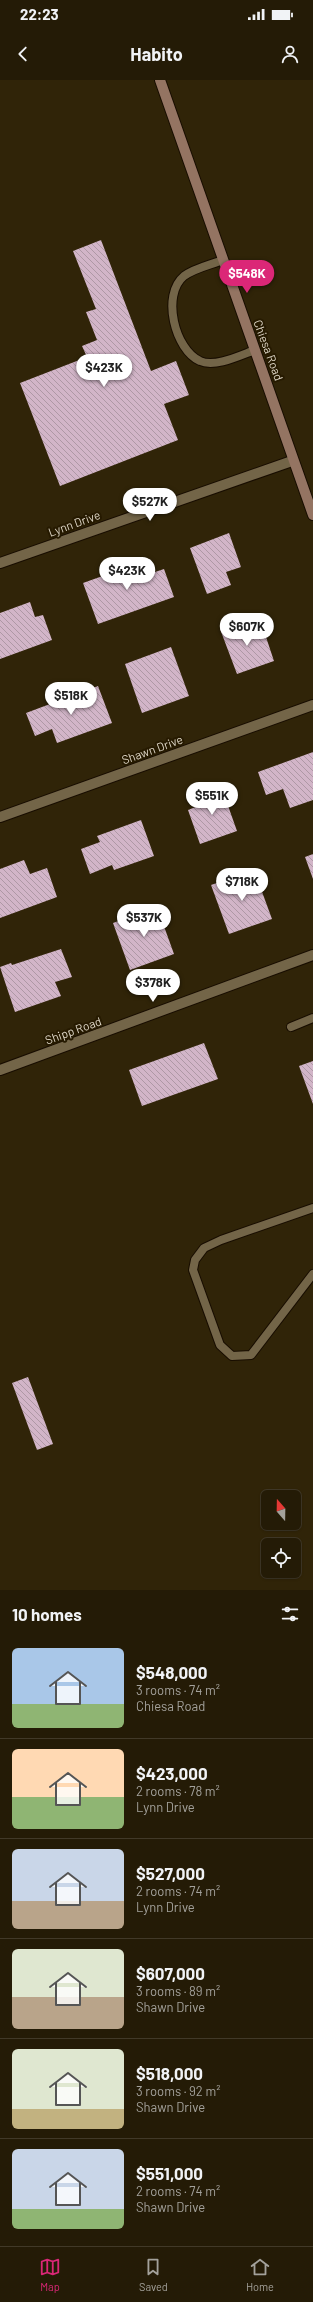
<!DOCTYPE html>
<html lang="en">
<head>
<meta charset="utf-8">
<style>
  :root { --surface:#241b06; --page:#302814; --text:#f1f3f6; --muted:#a3a19b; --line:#413928; --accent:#db2777 }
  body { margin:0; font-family:Barlow,sans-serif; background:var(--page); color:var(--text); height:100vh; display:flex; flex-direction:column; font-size:15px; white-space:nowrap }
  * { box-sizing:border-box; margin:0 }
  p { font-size:13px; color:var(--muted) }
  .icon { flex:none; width:22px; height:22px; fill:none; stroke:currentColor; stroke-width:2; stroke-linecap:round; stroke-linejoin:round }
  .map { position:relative; height:1510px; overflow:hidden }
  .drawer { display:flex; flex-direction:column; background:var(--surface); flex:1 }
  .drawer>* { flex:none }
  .needle { width:26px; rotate:340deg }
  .tools { position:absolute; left:261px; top:1410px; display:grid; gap:8px }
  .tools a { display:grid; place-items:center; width:40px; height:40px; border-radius:6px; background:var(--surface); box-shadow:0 1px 3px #0004,0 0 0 1px var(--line); font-size:20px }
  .price { position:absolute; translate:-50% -34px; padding:0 9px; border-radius:14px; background:#fff; color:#222; font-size:13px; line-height:26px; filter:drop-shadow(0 1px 2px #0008) }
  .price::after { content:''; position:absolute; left:50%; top:24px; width:12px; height:9px; margin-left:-6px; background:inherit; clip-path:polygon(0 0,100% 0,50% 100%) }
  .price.active { background:var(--accent); color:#fff }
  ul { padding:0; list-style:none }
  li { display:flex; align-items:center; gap:12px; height:100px; padding:0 12px }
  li+li { border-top:1px solid var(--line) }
  li span { display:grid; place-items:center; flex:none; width:112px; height:80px; border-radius:6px; color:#555 }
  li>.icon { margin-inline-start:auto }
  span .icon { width:48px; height:48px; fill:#fffc; stroke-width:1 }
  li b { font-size:17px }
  h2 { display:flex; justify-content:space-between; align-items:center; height:48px; padding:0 12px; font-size:17px }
  .status { display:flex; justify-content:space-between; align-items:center; height:28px; padding:0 20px; background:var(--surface); direction:ltr }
  .status svg { height:11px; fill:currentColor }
  header { display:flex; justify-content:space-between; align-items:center; height:52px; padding:0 12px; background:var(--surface); font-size:18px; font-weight:700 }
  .tabs { display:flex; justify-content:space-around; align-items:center; height:56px; border-top:1px solid var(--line); background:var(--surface); font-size:11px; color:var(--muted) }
  .tabs a { display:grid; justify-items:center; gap:2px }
  .tabs .active { color:var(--accent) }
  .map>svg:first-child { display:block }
  .building { fill:url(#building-back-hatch) }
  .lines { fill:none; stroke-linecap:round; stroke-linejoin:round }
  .service-casing { stroke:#180d00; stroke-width:10 }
  .minor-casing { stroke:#180d00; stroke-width:12 }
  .secondary-casing { stroke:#180d00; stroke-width:12 }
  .service { stroke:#736548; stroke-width:8 }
  .minor { stroke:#736548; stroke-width:10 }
  .secondary { stroke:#947462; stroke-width:10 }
  .labels { text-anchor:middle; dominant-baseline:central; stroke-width:4; stroke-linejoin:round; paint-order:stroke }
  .street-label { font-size:12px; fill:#ddd5c5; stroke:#261a00 }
</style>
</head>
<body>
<div class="status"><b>22:23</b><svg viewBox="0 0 49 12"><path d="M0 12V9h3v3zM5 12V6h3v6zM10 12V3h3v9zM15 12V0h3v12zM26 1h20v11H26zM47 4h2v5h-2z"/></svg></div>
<header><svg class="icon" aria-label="back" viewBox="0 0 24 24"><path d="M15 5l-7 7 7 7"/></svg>Habito<svg class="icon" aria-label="person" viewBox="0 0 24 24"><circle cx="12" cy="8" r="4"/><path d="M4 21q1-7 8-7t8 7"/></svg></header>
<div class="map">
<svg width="313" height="1510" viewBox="0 0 313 1510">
  <defs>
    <pattern id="building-back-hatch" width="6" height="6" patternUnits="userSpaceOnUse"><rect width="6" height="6" fill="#d2b5c8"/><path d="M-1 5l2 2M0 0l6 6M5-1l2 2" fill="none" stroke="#ae98a5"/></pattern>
  </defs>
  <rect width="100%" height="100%" fill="#302408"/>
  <g class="building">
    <path d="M101,160L151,291L176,281L189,315L164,324L178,360L60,406L20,303L87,277L82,266L97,260L86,232L96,229L73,171Z"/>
    <path d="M229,453L241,487L226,492L231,505L207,514L190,468Z"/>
    <path d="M150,479L155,492L164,489L174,517L98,544L83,503Z"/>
    <path d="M30,522L35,537L43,535L52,560L0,579V533Z"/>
    <path d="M247,540L251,552L263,548L274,581L237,594L220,549Z"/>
    <path d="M171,567L189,616L142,633L125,584Z"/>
    <path d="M98,606L112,643L57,663L52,649L35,656L26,633Z"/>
    <path d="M313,672V720L290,728L283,709L266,715L258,692Z"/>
    <path d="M221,706L237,751L200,764L188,730L203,724L199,714Z"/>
    <path d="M141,740L154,776L114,790L112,785L90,794L81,769L100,762L97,756Z"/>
    <path d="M313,774V799L305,777Z"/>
    <path d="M24,780L30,794L47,788L57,817L0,838V789Z"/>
    <path d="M254,790L272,839L229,854L211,805Z"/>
    <path d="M157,827L174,874L130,890L113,843Z"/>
    <path d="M61,869L72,897L55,902L61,916L15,932L0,887L11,883L12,885Z"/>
    <path d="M204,963L218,999L142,1026L129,990Z"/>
    <path d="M313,981V1024L299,986Z"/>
    <path d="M28,1297L53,1364L37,1370L12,1303Z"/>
  </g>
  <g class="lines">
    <g class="service-casing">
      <g id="service">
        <path d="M223,180C210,185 195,188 184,196C161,215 175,270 200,281C215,288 241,275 255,270"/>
        <path d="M291,947L313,938"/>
        <path d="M313,1128L221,1160L204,1168L195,1180L193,1190L220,1265L232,1276L251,1275L313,1194"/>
      </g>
    </g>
    <g class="minor-casing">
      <g id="minor">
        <path d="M0,483L292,381"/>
        <path d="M0,737L313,625"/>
        <path d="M0,990L313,875"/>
      </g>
    </g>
    <g class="secondary-casing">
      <path id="secondary" d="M160,0L313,435"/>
    </g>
    <use href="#service" class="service"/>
    <use href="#minor" class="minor"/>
    <use href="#secondary" class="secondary"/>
  </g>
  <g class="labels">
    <g class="street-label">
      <text transform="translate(269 270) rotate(70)">Chiesa Road</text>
      <text transform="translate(74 443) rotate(-20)">Lynn Drive</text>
      <text transform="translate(152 669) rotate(-20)">Shawn Drive</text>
      <text transform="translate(73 950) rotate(-20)">Shipp Road</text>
    </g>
  </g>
</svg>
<div class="tools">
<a><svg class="needle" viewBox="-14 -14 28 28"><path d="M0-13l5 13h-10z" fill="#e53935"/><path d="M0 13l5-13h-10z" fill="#a3a19b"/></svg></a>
<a><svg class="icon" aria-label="locate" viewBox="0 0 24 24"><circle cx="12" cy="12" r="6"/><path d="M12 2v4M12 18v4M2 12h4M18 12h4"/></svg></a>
</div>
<b class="price active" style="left:247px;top:214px">$548K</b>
<b class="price" style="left:104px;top:308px">$423K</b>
<b class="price" style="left:150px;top:442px">$527K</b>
<b class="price" style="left:127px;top:511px">$423K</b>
<b class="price" style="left:247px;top:567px">$607K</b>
<b class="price" style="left:71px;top:636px">$518K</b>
<b class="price" style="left:212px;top:736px">$551K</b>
<b class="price" style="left:242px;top:822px">$718K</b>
<b class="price" style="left:144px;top:858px">$537K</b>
<b class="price" style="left:153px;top:923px">$378K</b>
</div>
<section class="drawer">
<h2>10 homes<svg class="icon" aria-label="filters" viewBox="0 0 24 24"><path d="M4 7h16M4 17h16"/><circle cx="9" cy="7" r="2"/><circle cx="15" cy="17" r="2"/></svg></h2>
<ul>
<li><span style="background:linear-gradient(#a9c7e8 70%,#8fb573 0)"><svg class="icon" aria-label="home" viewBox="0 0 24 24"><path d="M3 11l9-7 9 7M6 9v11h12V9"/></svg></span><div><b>$548,000</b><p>3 rooms · 74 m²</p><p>Chiesa Road</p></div></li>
<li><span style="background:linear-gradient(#ffd9b3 60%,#8fb573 0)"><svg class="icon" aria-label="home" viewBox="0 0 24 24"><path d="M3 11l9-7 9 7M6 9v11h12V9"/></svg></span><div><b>$423,000</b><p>2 rooms · 78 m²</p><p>Lynn Drive</p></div></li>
<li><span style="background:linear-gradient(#c9d6e8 65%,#b9a48a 0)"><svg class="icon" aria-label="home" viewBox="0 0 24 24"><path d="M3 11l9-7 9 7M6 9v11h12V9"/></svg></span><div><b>$527,000</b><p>2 rooms · 74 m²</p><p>Lynn Drive</p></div></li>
<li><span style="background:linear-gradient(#dfe7d0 60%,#b9a48a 0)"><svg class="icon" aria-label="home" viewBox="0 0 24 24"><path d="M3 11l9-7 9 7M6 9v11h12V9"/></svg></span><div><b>$607,000</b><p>3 rooms · 89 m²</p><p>Shawn Drive</p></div></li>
<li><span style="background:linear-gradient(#dfe7d0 75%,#c2b280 0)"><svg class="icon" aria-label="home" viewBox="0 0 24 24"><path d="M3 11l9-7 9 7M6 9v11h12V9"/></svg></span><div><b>$518,000</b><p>3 rooms · 92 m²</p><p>Shawn Drive</p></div></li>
<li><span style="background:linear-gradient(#c9d6e8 75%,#8fb573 0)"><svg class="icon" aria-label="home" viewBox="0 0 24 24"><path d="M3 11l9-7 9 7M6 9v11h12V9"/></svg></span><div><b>$551,000</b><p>2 rooms · 74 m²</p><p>Shawn Drive</p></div></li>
</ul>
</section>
<nav class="tabs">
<a class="active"><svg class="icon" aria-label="map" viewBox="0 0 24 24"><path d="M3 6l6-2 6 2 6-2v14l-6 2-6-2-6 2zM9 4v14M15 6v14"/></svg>Map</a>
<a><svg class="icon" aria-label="saved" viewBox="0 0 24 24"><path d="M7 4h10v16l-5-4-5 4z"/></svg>Saved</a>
<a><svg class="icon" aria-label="home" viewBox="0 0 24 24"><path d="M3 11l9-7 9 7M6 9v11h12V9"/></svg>Home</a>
</nav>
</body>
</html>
